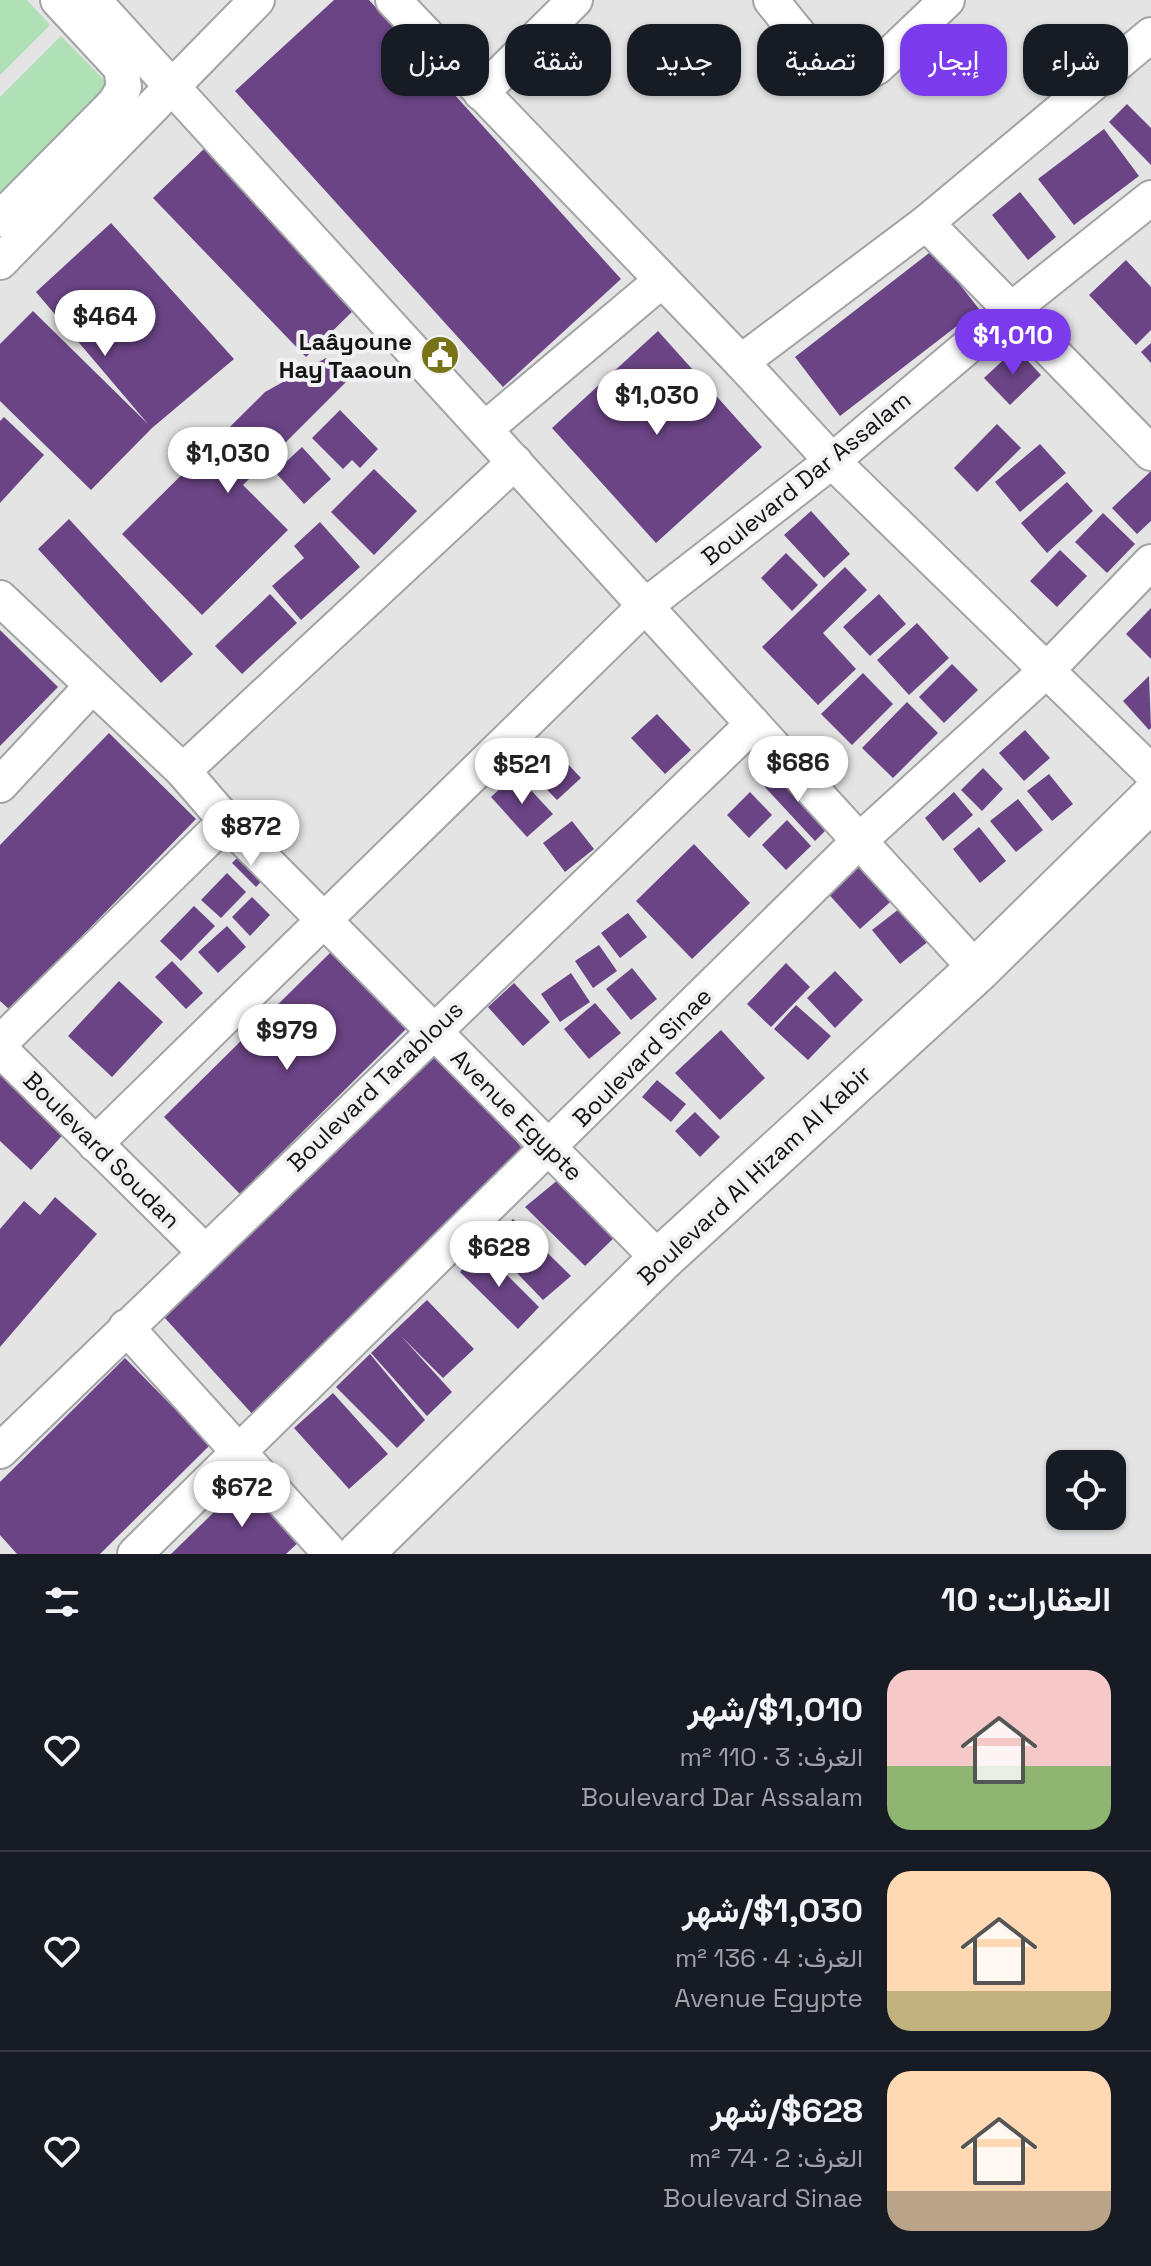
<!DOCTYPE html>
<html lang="ar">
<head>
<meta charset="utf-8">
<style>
  :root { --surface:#171b24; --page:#242831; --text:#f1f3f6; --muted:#9ea1a6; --line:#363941; --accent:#7c3aed }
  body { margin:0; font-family:"Space Grotesk",Vazirmatn,sans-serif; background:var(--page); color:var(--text); direction:rtl; height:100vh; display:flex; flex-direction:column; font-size:30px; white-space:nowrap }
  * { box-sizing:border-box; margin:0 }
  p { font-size:26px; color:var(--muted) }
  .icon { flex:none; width:44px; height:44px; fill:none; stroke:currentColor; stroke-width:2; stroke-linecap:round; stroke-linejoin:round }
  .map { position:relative; height:1554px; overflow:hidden; direction:ltr }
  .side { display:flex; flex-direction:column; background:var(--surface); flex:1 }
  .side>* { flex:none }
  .banner { position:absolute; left:24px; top:24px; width:1104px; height:72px; direction:rtl; display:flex; gap:16px }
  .tools { position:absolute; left:1046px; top:1450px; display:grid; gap:16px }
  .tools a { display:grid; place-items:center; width:80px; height:80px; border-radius:16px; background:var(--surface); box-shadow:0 2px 6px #0004; font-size:40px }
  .price { position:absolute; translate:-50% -68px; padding:0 18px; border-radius:28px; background:#fff; color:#222; font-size:26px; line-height:52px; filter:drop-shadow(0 2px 4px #0008) }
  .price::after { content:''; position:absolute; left:50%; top:48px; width:24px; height:18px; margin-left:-12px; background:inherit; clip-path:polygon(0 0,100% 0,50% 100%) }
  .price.current { background:var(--accent); color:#fff }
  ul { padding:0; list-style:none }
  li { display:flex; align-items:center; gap:24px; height:200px; padding:0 40px }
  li+li { border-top:2px solid var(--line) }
  li span { display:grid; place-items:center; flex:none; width:224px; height:160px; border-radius:24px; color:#555 }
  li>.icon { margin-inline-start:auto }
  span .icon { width:96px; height:96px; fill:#fffc; stroke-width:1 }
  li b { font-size:34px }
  h2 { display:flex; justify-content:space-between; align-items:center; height:96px; padding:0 40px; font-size:34px }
  .pill { padding:0 28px; border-radius:24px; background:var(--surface); box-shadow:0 2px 6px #0004; font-size:28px; line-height:72px }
  .pill.current { background:var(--accent); color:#fff }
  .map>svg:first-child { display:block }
  .green { fill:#b0e0b6 }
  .building { fill:#6a4485 }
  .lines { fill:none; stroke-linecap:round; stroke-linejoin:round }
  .minor-casing { stroke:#a2a3a4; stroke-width:38 }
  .major-casing { stroke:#a2a3a4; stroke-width:48 }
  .minor { stroke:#fff; stroke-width:34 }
  .major { stroke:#fff; stroke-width:44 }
  .labels { text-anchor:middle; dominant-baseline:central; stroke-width:8; stroke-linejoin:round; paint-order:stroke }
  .poi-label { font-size:24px; font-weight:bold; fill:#141415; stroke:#f1f1f3; text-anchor:end }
  .street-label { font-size:24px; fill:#141415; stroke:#f1f1f3 }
</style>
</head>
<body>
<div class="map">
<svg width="1151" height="1554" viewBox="0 0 1151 1554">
  <rect width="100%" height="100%" fill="#e4e4e5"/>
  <g class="green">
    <path d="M0,0H27L50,25L0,75Z"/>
    <path d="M61,36L108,84L0,195V97Z"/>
  </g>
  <g class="building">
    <path d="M334,0H369L621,279L503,387L235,91Z"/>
    <path d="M1127,104L1151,128V165L1109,122Z"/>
    <path d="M1104,129L1139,176L1074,225L1038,179Z"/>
    <path d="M207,146L359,305L306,357L153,198Z"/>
    <path d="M1020,192L1056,237L1028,260L992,215Z"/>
    <path d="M111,223L234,359L152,428L91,490L0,401V344L33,311L148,424L36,292Z"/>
    <path d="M933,250L979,309L840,416L795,357Z"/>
    <path d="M1126,260L1151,287V330L1136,345L1089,295Z"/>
    <path d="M658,331L762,447L656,543L552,428Z"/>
    <path d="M1151,343V363L1141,352Z"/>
    <path d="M1016,348L1041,375L1010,405L984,378Z"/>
    <path d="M326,358L348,380L243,485L288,530L202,615L122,534L265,392Z"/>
    <path d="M340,410L378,449L360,468L352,460L343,469L312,438Z"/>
    <path d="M4,417L44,455L0,503V421Z"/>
    <path d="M997,424L1021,448L977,492L954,468Z"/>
    <path d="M1040,444L1066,473L1020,512L995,482Z"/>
    <path d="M302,447L331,479L304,504L275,472Z"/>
    <path d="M374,469L417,511L374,555L331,512Z"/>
    <path d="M1151,471V521L1137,534L1112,508Z"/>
    <path d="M1067,482L1093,511L1047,553L1021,523Z"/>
    <path d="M811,511L850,554L824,578L784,535Z"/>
    <path d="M1103,513L1135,544L1107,573L1075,542Z"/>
    <path d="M69,519L193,654L161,683L38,549Z"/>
    <path d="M320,522L360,567L301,620L272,586L304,558L294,546Z"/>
    <path d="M1060,550L1087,576L1057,607L1030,581Z"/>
    <path d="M786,553L818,585L792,611L761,578Z"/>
    <path d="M845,567L867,590L823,633L856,669L818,705L762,647Z"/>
    <path d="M270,594L297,623L242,674L215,646Z"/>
    <path d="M879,594L906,624L870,656L843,627Z"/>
    <path d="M1151,608V659L1126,634Z"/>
    <path d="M917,623L949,658L909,695L877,660Z"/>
    <path d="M0,630L58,687L0,746Z"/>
    <path d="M952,664L978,690L944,723L919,697Z"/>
    <path d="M863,673L893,704L852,745L821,714Z"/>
    <path d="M1149,676L1151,728L1149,730L1123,701Z"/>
    <path d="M907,702L938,733L893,778L862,748Z"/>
    <path d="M657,714L691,750L665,774L631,738Z"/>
    <path d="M1025,730L1050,758L1024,781L999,753Z"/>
    <path d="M109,733L196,819L10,1010L0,1001V845Z"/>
    <path d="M548,743L581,778L557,800L524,766Z"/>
    <path d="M780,766L834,822L815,841L762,784Z"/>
    <path d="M983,768L1003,789L982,811L961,790Z"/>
    <path d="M516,774L553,814L527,837L491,797Z"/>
    <path d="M1049,774L1073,804L1052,821L1027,791Z"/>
    <path d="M750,792L772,815L749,838L727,815Z"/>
    <path d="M954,792L973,815L943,841L925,818Z"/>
    <path d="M1018,799L1043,830L1016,852L990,821Z"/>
    <path d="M787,820L811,846L786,870L762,845Z"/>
    <path d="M572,821L594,849L565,872L543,843Z"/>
    <path d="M979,827L1006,861L980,883L953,849Z"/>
    <path d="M694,844L750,903L692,959L636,901Z"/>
    <path d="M246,849L270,872L256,887L232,863Z"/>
    <path d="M861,856L897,896L860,929L824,889Z"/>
    <path d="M227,873L246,892L221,918L201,900Z"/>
    <path d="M252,897L270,915L250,936L232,917Z"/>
    <path d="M908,902L935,936L900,964L872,930Z"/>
    <path d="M194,906L215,926L181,961L160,941Z"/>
    <path d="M628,913L647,937L620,958L601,933Z"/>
    <path d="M227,926L246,947L218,973L198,952Z"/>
    <path d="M599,945L617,971L593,988L575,961Z"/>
    <path d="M334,949L409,1026L240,1194L164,1117Z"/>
    <path d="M172,961L203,993L186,1009L155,977Z"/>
    <path d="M786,963L810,987L771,1027L747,1004Z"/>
    <path d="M632,968L657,999L631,1020L606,989Z"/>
    <path d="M835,971L863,1000L835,1028L807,998Z"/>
    <path d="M571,973L590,1002L560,1022L541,994Z"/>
    <path d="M119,981L163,1022L112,1077L68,1036Z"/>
    <path d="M514,983L550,1022L523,1046L488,1007Z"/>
    <path d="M595,1003L621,1033L589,1059L564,1029Z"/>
    <path d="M796,1005L831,1036L808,1060L774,1029Z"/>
    <path d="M721,1030L765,1078L720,1120L675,1073Z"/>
    <path d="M441,1048L525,1152L255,1417L164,1317Z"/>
    <path d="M0,1067L68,1129L31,1170L0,1141Z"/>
    <path d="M657,1080L686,1104L671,1122L642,1097Z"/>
    <path d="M695,1112L720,1137L700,1157L675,1131Z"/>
    <path d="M559,1179L618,1234L585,1266L525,1207Z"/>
    <path d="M55,1197L97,1234L0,1347V1229L24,1201L40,1215Z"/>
    <path d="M513,1219L571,1276L543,1300L489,1244Z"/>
    <path d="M481,1249L539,1307L518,1329L460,1272Z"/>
    <path d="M427,1300L474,1349L443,1378L401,1336L452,1392L427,1416L371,1353Z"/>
    <path d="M370,1354L425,1420L397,1448L336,1387Z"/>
    <path d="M125,1358L210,1445L100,1554H17L0,1535V1482Z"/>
    <path d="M333,1393L388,1454L349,1489L294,1428Z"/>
    <path d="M246,1481L302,1539L286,1554H171Z"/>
  </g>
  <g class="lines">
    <g class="minor-casing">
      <g id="minor">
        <path d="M93,0L977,970"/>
        <path d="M393,0L741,362L832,461L1151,772"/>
        <path d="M771,0C796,30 820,71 862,75L877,67L947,0"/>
        <path d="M481,93L575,0"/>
        <path d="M0,219L115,103L124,87L121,68L58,0"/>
        <path d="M926,223L1151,453"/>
        <path d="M0,262L257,0"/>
        <path d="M741,362L926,223L1151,35"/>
        <path d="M485,429L661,281"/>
        <path d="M0,598L183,771L226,821L660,1260"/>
        <path d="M183,771L515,462"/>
        <path d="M0,785L92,686"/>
        <path d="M0,1043L226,821"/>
        <path d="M0,1049L204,1251"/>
        <path d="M95,1144L645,606L832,461L1011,310L1151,198"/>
        <path d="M126,1327L331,1554"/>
        <path d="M0,1451L753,724"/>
        <path d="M135,1554L859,841L1048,669L1151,562"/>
      </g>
    </g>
    <g class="major-casing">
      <path id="major" d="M360,1554L660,1260L977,970L1151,799"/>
    </g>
    <use href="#minor" class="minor"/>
    <use href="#major" class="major"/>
  </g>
  <defs>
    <g id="civic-disc" transform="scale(2)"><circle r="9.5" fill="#787317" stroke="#f1f1f3"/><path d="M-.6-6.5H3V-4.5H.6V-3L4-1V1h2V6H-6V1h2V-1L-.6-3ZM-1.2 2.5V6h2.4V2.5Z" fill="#fff"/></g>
  </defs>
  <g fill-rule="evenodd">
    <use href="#civic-disc" x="440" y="355"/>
  </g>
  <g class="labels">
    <g class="poi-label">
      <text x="412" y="341">Laâyoune<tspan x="412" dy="28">Hay Taaoun</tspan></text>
    </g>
    <g class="street-label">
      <text transform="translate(806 478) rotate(-39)">Boulevard Dar Assalam</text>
      <text transform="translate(642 1057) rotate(-45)">Boulevard Sinae</text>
      <text transform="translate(375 1086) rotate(-44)">Boulevard Tarablous</text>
      <text transform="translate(517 1115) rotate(45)">Avenue Egypte</text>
      <text transform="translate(102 1150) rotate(45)">Boulevard Soudan</text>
      <text transform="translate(754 1175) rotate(-43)">Boulevard Al Hizam Al Kabir</text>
    </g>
  </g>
</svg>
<div class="tools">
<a><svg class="icon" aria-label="locate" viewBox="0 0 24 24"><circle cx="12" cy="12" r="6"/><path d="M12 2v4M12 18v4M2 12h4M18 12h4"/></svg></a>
</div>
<b class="price" style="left:105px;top:358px">$464</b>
<b class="price current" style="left:1013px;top:377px">$1,010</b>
<b class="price" style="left:657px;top:437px">$1,030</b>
<b class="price" style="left:228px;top:495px">$1,030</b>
<b class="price" style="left:798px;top:804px">$686</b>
<b class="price" style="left:522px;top:806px">$521</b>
<b class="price" style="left:251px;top:868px">$872</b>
<b class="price" style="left:287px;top:1072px">$979</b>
<b class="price" style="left:499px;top:1289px">$628</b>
<b class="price" style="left:242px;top:1529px">$672</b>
<div class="banner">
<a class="pill">شراء</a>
<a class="pill current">إيجار</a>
<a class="pill">تصفية</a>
<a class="pill">جديد</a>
<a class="pill">شقة</a>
<a class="pill">منزل</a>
</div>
</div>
<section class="side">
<h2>العقارات: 10<svg class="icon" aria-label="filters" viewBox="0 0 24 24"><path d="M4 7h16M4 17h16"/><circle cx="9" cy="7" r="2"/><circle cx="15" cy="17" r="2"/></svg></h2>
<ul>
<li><span style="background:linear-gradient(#f6c9c9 60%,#8fb573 0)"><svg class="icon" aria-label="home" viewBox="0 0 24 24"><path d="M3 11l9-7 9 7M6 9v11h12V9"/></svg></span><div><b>$1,010/شهر</b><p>الغرف: 3 · 110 m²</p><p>Boulevard Dar Assalam</p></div><svg class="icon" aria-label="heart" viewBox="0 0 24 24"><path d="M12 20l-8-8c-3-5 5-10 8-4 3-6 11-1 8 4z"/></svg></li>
<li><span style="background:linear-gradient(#ffd9b3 75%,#c2b280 0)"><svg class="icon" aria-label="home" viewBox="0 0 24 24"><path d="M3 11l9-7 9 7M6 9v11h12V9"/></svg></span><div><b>$1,030/شهر</b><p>الغرف: 4 · 136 m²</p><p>Avenue Egypte</p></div><svg class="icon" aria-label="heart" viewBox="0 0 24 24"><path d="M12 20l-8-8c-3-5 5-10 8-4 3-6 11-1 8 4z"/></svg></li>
<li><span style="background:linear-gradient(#ffd9b3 75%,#b9a48a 0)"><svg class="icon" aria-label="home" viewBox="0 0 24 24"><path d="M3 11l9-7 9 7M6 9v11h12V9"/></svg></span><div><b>$628/شهر</b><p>الغرف: 2 · 74 m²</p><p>Boulevard Sinae</p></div><svg class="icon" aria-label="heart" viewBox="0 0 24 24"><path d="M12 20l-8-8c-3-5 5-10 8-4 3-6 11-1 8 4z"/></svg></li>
</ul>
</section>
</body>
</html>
